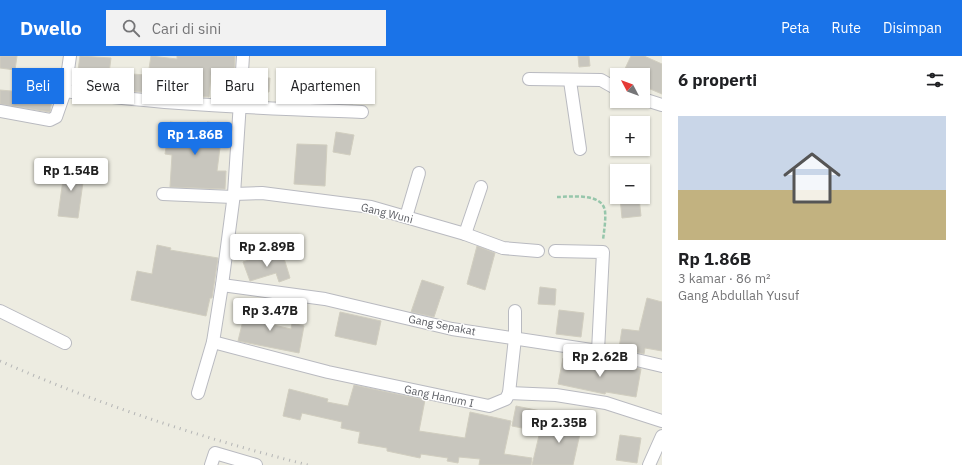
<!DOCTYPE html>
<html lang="id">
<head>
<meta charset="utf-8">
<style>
  :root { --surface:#fff; --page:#f2f2f2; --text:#202124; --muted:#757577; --line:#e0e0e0; --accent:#1a73e8 }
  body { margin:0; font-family:"IBM Plex Sans",sans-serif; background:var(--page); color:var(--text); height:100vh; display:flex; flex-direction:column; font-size:15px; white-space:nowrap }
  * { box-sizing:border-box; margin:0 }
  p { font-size:13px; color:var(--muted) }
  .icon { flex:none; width:22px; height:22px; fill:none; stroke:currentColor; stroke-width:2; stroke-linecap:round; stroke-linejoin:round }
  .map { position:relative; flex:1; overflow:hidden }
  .sheet { display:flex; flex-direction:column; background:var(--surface); width:300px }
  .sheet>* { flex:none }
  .guide { position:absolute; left:12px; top:12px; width:380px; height:36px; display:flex; gap:8px }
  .needle { width:26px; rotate:311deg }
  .tools { position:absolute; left:610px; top:12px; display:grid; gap:8px }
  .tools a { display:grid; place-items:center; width:40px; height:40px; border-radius:0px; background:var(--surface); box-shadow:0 1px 3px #0004; font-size:20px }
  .price { position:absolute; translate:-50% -34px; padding:0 9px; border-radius:4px; background:#fff; color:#222; font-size:13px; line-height:26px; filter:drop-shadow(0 1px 2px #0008) }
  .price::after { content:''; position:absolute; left:50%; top:24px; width:12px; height:9px; margin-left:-6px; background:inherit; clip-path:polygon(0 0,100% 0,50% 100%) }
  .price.selected { background:var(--accent); color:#fff }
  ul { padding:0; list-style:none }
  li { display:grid; align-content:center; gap:8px; height:212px; padding:0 16px }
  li+li { border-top:1px solid var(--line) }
  li span { display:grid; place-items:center; height:124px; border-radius:0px; color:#555 }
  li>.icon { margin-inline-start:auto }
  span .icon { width:72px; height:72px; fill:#fffc; stroke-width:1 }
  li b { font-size:17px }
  h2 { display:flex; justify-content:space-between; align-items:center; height:48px; padding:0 16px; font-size:17px }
  .chip { padding:0 14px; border-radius:0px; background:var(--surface); box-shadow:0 1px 3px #0004; font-size:14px; line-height:36px }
  .chip.selected { background:var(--accent); color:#fff }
  header { display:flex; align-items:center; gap:24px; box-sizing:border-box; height:56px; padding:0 20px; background:var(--accent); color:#fff }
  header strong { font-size:19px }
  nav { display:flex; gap:22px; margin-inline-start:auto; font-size:14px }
  .search { width:280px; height:36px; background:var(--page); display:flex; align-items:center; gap:10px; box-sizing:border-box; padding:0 14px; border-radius:0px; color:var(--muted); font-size:15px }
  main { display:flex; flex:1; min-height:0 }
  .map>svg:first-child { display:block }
  .building { fill:#c8c6be; stroke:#d1cec0 }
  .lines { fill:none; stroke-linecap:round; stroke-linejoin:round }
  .minor-casing { stroke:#b9bac0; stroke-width:14 }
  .path { stroke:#96c6ab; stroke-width:2.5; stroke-dasharray:4 2; stroke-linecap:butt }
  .minor { stroke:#fff; stroke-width:12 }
  .rail { stroke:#b4b5b5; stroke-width:3; stroke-dasharray:1 5; stroke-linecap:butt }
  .labels { text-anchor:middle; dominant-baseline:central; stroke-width:3; stroke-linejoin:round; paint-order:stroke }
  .street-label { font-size:11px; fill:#5a5c62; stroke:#fff }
</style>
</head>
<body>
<header>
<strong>Dwello</strong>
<div class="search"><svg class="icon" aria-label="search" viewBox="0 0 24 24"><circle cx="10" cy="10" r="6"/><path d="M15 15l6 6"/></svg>Cari di sini</div>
<nav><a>Peta</a><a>Rute</a><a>Disimpan</a></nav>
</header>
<main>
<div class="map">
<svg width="662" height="409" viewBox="0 0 662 409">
  <rect width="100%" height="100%" fill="#edece1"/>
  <g class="building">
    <path d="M0,0H17L15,14L0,12Z"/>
    <path d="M80,0L111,2L107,33L76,29Z"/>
    <path d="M151,0L177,3V0H235L234,21L211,19L209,41L129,35L131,18L148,19Z"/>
    <path d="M578,0H589L590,10L579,11Z"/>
    <path d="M631,0H644L662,8V38L643,30V19H622Z"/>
    <path d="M308,19L356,26L353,48L304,44Z"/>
    <path d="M257,22H270L269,36H256Z"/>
    <path d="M0,34L23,36V34L53,38L50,56L0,48Z"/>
    <path d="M170,66L206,71L207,66L223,68L217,115H226L225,133L170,131L172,99L165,98Z"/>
    <path d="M336,76L354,79L350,99L333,96Z"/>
    <path d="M297,88L327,89L325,130L294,128Z"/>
    <path d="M65,109L85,112L78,162L58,160Z"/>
    <path d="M639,141L641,160L622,162L620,142Z"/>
    <path d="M157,189L171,192L170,194L218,202L212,242H210L206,260L131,244L137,215L152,218Z"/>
    <path d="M477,190L495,197L485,234L467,228Z"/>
    <path d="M263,199L265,204L283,199L290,222L279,226L276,217L250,225L243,206Z"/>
    <path d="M422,224L444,231L434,261L411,256Z"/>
    <path d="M540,231L556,233L555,249L538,248Z"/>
    <path d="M647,242L662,246V295L645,292L644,298L619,292L622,273L639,275Z"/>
    <path d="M246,252L271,258L269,268L291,273L292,267L304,270L299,297L238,285Z"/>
    <path d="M559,254L584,257L581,281L556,278Z"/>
    <path d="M340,256L381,265L376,289L335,280Z"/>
    <path d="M563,302L616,313L617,307L641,313L636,341L606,336L605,338L558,328Z"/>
    <path d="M354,329L425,344L419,375L465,382L470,356L511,365L504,398L532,402L531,409H479L480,403L459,401L458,407L447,405L448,402L421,398L420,402L387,395V392L358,387L360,376L341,372L342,366L302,357L300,364L283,360L289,333L328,343L327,346L348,350Z"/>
    <path d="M516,350L541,355L537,375L512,370Z"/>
    <path d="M564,359L583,364L573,409H532L541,371L560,374Z"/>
    <path d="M620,379L641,382L637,407L616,404Z"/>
  </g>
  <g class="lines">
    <g class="minor-casing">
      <g id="minor">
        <path d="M529,23L601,24L617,33"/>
        <path d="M570,25L580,93"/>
        <path d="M65,35C164,49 262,52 362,56"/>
        <path d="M643,43L662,49"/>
        <path d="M0,55L50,64L56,61L65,35L70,0"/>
        <path d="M163,138L233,141"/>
        <path d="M234,138L262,137L371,151L465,178L503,192L538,195"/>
        <path d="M406,161L419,117"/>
        <path d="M465,178L481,131"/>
        <path d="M555,195L603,196L598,295"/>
        <path d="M222,229L325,243L452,273L598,295L662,310"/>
        <path d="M0,255L65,287"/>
        <path d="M213,286L328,316L489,350L506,343L509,337L556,339L606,347L662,365"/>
        <path d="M198,337L213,286L222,229L234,138L243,0"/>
        <path d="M509,337L515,282V255"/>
        <path d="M211,409L215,397L256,409"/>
        <path d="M649,409L662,380"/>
      </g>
    </g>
    <path class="path" d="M557,141C570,141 602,136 605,155C606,164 604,175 603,184"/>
    <use href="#minor" class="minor"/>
    <path class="rail" d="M0,305C100,349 202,382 308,409"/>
  </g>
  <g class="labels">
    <g class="street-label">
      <text transform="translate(387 157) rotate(14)">Gang Wuni</text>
      <text transform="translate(442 269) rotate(11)">Gang Sepakat</text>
      <text transform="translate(439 340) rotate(12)">Gang Hanum I</text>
    </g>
  </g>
</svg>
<div class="tools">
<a><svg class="needle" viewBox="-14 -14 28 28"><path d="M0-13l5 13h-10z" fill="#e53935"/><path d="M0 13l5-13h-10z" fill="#757577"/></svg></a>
<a>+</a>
<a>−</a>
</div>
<b class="price selected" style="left:195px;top:100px">Rp 1.86B</b>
<b class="price" style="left:71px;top:136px">Rp 1.54B</b>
<b class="price" style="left:267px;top:212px">Rp 2.89B</b>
<b class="price" style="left:270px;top:276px">Rp 3.47B</b>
<b class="price" style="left:600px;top:322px">Rp 2.62B</b>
<b class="price" style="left:559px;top:388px">Rp 2.35B</b>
<div class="guide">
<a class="chip selected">Beli</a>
<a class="chip">Sewa</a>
<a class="chip">Filter</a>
<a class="chip">Baru</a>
<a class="chip">Apartemen</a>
</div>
</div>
<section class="sheet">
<h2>6 properti<svg class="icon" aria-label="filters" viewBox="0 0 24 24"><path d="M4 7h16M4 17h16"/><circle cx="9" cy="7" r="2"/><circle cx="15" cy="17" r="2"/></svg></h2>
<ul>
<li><span style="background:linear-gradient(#c9d6e8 60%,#c2b280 0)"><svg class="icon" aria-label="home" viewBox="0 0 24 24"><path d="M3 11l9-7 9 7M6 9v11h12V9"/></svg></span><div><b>Rp 1.86B</b><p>3 kamar · 86 m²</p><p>Gang Abdullah Yusuf</p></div></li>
</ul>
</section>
</main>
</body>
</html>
